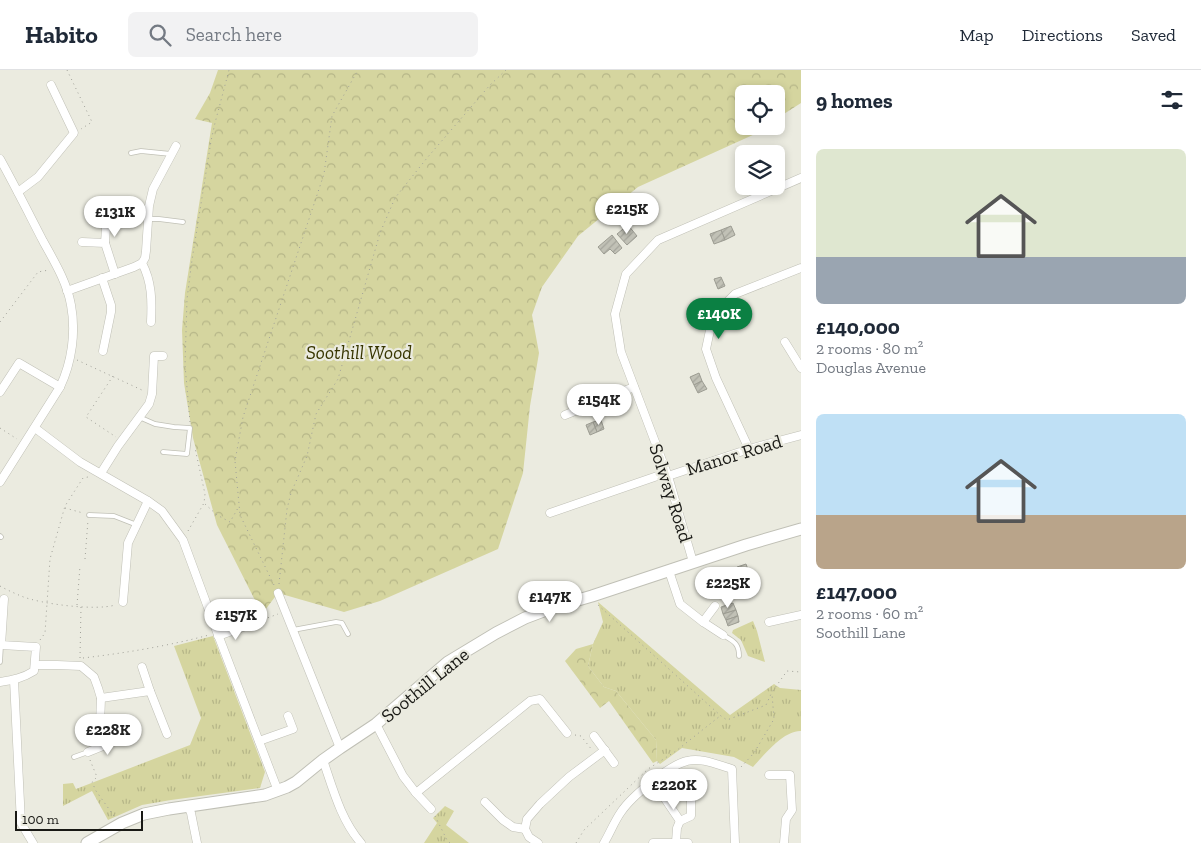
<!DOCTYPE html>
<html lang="en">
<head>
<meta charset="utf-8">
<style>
  :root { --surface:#fff; --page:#f2f2f3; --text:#1f2937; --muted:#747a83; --line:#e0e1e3; --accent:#0b8043 }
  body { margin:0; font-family:"Zilla Slab",serif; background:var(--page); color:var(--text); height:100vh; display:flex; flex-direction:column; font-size:19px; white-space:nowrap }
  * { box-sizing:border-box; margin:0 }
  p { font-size:16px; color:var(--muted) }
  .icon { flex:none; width:28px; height:28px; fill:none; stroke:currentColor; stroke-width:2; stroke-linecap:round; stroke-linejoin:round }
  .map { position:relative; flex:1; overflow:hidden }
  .details { display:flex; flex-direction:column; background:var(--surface); width:400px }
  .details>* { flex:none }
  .fabs { position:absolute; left:735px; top:15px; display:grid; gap:10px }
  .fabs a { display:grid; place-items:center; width:50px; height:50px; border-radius:8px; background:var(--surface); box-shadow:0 2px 8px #0003; font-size:25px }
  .scale { position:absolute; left:15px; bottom:12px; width:128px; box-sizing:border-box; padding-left:5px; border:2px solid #191915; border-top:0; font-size:14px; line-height:18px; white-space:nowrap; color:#191915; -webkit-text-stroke:4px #ebebe0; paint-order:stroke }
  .price { position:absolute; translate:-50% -42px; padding:0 11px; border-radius:18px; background:#fff; color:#222; font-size:16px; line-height:32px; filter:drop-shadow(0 1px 2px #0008) }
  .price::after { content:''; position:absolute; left:50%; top:30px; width:15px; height:11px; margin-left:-8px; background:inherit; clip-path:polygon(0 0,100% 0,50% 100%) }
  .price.current { background:var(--accent); color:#fff }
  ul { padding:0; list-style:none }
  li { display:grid; align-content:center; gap:10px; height:265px; padding:0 15px }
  li span { display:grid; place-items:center; height:155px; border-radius:8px; color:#555 }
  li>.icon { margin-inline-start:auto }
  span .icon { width:90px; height:90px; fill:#fffc; stroke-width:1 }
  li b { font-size:21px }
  h2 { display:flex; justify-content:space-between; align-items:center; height:60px; padding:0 15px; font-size:21px }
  header { display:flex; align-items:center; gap:30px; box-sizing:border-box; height:70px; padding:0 25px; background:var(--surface); border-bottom:1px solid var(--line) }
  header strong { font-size:24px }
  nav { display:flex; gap:28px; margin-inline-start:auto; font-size:18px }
  .search { width:350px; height:45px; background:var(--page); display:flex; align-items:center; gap:12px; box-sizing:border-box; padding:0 18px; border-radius:8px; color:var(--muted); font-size:19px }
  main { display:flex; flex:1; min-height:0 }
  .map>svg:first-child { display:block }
  .grass { fill:url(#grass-tufts) }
  .forest { fill:url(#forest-crowns) }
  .building { fill:url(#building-hatch); stroke:#9c9c92 }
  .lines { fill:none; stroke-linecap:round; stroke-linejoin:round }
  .lane-casing { stroke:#c0c0b6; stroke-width:5.5 }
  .street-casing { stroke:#c0c0b6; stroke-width:9 }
  .secondary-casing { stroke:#c0c0b6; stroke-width:13 }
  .path { stroke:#a1a199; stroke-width:1; stroke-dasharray:1 4; stroke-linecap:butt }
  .lane { stroke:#fff; stroke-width:4 }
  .street { stroke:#fff; stroke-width:8 }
  .secondary { stroke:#fff; stroke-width:11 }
  .labels { text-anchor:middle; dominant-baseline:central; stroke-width:4.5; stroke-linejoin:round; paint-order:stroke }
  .park-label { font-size:19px; font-style:italic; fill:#383600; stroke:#ebebe0 }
  .street-label { font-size:19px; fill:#191915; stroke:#ebebe0 }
</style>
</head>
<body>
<header>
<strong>Habito</strong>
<div class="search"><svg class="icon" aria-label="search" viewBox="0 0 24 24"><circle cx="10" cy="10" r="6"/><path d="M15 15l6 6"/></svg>Search here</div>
<nav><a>Map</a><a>Directions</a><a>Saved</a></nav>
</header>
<main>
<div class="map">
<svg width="801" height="773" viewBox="0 0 801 773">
  <defs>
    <pattern id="grass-tufts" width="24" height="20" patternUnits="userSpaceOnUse" patternTransform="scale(1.25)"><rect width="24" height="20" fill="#d5d59f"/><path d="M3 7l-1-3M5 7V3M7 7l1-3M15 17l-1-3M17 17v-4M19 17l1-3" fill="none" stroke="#b6b688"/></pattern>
    <pattern id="forest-crowns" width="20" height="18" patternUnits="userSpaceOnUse" patternTransform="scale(1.25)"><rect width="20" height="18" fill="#d5d59f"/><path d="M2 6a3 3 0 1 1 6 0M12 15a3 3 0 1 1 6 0" fill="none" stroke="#b6b688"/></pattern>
    <pattern id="building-hatch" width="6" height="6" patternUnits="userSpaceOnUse" patternTransform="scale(1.25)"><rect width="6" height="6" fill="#c1c1b6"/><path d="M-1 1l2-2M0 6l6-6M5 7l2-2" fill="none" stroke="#a5a59c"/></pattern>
  </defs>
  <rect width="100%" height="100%" fill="#ebebe0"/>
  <g class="grass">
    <path d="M598,532L730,645L774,614L780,618L801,620V661C784,660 764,685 753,697L734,687L682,678L660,694L657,691L656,670L616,621L604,617L588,596L593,574L603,552Z"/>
    <path d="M753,551L757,561L765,592L748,586L741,570L732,563L733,560Z"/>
    <path d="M213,566L265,702L260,718L171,730L142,735L108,750L92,721L63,736V714L73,713L76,719L190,675L201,648L174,576Z"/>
    <path d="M445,736L454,741L446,755L469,773H424L437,753L433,748Z"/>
  </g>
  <g class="forest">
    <path d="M218,0H801V33L776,49V24H744V56H766L755,64L638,117L578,166L542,217L532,245L539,283L530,336L523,403L498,479L380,531L344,542L278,523L262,544L217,455L193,368L184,313L182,260L185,223L212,53L195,49L210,23Z"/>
    <path d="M593,574L588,596L604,617L616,621L656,670L657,691L653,693L609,631L600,638L565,591L576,579Z"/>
  </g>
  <g class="building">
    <path d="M628,155L637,166L627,175L617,164Z"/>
    <path d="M731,156L735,165L725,170L721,160Z"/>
    <path d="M721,160L725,170L714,174L710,164Z"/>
    <path d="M612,165L622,178L615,184L610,179L604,184L598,177Z"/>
    <path d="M721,207L725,216L718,219L714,209Z"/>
    <path d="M699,303L702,311L694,315L690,307Z"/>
    <path d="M702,311L707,319L698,323L694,315Z"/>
    <path d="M601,350L604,359L597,362L593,352Z"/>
    <path d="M593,352L597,362L590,365L586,355Z"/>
    <path d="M746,494L751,508L741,510L737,497Z"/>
    <path d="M733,533L736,540L723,544L721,537Z"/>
    <path d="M736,540L738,546L726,550L723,544Z"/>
    <path d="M738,546L739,552L728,556L726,550Z"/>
  </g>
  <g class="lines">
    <g class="lane-casing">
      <g id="lane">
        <path d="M131,83L141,81L171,84"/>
        <path d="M148,149H159L183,152"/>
        <path d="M139,347L155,354L174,357L190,358L187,384L163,382"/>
        <path d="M89,445L114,446L137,455"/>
        <path d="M0,466L1,467"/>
        <path d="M293,560L336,552L342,553L348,564"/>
        <path d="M723,565C733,571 739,573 739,586"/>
        <path d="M0,592L1,575"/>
        <path d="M74,687L88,682"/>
      </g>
    </g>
    <g class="street-casing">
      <g id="street">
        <path d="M0,89C15,116 29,144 43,171C54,191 67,212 71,235C76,262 72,292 60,317L0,412"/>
        <path d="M18,122L38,107L74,63L51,15"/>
        <path d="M82,172L105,173L115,204"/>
        <path d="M105,173L106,158"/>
        <path d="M102,208L111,235V242L103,281"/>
        <path d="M67,221L134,197L142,193"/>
        <path d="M151,252C152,231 152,212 142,193L145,188L146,181L149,136L153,119L176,76"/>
        <path d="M785,272L801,298"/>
        <path d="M0,322L19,293L60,317"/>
        <path d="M565,345L634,317"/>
        <path d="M35,358L80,392L148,431L162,441L183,470L217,562L278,721"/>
        <path d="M749,379L716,308L706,279L713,246L735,224L801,198"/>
        <path d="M101,403L118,376L149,334L152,324L154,286H163"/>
        <path d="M668,406L749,379L801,365"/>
        <path d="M550,443L666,403"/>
        <path d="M693,492L668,406L621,282L615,244L626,204L658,170L801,108"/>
        <path d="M669,501L680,534L703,552L723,565"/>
        <path d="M278,523L340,678"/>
        <path d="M123,532L128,473L148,431"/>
        <path d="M703,552L715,536"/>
        <path d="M769,552L801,545"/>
        <path d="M218,566L246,556"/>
        <path d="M35,595H57L81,596L94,607L98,618L101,628L100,655L107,674"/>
        <path d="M142,597L150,621"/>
        <path d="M14,610L21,753L33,773"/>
        <path d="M0,612C13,610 23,608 34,601L36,577L1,575L4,529"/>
        <path d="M101,628L150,621L167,664"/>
        <path d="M376,654L403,706L416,723L431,739"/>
        <path d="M594,666L614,693"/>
        <path d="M259,671L293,659L288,646"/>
        <path d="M88,682L120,669"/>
        <path d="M323,690C333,719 341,750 361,773"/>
        <path d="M769,705H790L792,740L786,749L784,773"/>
        <path d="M653,711L680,751"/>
        <path d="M416,723L530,631L540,629L567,663"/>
        <path d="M485,732L503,750L513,757L525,759"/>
        <path d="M188,736L191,743L197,773"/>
        <path d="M676,772L677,758L680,751L691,746V712"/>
        <path d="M538,773L529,767L525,759L527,749L540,734L569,707L605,680"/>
        <path d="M604,773C610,763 614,752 621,742C631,727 669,695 687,691C701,687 718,695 732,699L735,773"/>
        <path d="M653,773H688"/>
      </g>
    </g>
    <g class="secondary-casing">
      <path id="secondary" d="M87,773L122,753L144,744L169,739L265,725L287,717L296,712L323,690L340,678L376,654L448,592L496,563L525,548L554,537L592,526L746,475L801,459"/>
    </g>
    <g class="path">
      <path d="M67,0L92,52L81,59"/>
      <path d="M0,252L38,202L49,200"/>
      <path d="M77,290L144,321"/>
      <path d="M113,306L86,347L116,367"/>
      <path d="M190,352L185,295L187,229L192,190L211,71L215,53L229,0"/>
      <path d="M0,358L17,369"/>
      <path d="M205,434L217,445L230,452L238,438"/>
      <path d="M65,438L83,443"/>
      <path d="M188,461L204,433L205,424L195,378"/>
      <path d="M85,489L88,450"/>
      <path d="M279,514L287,439L291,423L307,386L316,344L338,309L380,163L395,128L427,88L490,15L506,0"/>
      <path d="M274,515L240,445L235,391L243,347L324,104L332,46L358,0"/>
      <path d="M0,516C7,520 14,523 21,526C40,534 96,541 115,535"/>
      <path d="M77,535L80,496"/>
      <path d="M598,535L721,646L727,650L766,635L772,622L787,601L801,602"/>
      <path d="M254,553L278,544"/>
      <path d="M40,570L45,563L50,489L65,436L83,408L88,407"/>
      <path d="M80,588L81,537"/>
      <path d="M83,588C125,583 168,576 209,565"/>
      <path d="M575,665L581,666L592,680"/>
      <path d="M90,690L97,707L92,712L96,721L114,746"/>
      <path d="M741,697L754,683L774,649L772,624"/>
      <path d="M435,746L447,770L450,773"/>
      <path d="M576,773L584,760L648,699L676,681L720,646"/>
    </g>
    <use href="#lane" class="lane"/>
    <use href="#street" class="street"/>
    <use href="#secondary" class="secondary"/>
  </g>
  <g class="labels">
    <g class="park-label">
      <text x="359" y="282">Soothill Wood</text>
    </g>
    <g class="street-label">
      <text transform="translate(734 385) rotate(-17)">Manor Road</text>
      <text transform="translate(671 423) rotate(72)">Solway Road</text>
      <text transform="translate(425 615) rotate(-39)">Soothill Lane</text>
    </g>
  </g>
</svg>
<div class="fabs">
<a><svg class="icon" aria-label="locate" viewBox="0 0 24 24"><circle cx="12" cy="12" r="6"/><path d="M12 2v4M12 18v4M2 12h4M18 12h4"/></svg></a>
<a><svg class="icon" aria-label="layers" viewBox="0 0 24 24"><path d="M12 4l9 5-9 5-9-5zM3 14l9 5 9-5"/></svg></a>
</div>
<div class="scale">100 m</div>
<b class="price" style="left:627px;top:165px">£215K</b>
<b class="price" style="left:115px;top:168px">£131K</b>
<b class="price current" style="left:719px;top:270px">£140K</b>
<b class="price" style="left:599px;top:356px">£154K</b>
<b class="price" style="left:728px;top:539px">£225K</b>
<b class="price" style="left:550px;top:553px">£147K</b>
<b class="price" style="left:236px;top:571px">£157K</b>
<b class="price" style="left:108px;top:686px">£228K</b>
<b class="price" style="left:674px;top:741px">£220K</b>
</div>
<section class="details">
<h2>9 homes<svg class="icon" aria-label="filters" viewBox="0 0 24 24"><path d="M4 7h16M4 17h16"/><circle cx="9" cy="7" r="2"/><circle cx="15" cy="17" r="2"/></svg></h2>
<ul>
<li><span style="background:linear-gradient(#dfe7d0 70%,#9aa5b1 0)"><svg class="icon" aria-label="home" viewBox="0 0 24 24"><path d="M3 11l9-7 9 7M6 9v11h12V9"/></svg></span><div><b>£140,000</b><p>2 rooms · 80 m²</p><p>Douglas Avenue</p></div></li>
<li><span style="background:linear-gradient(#bfe0f5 65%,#b9a48a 0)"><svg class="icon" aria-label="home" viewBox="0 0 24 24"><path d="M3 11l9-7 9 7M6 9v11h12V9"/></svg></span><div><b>£147,000</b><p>2 rooms · 60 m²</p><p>Soothill Lane</p></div></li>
</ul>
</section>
</main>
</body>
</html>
